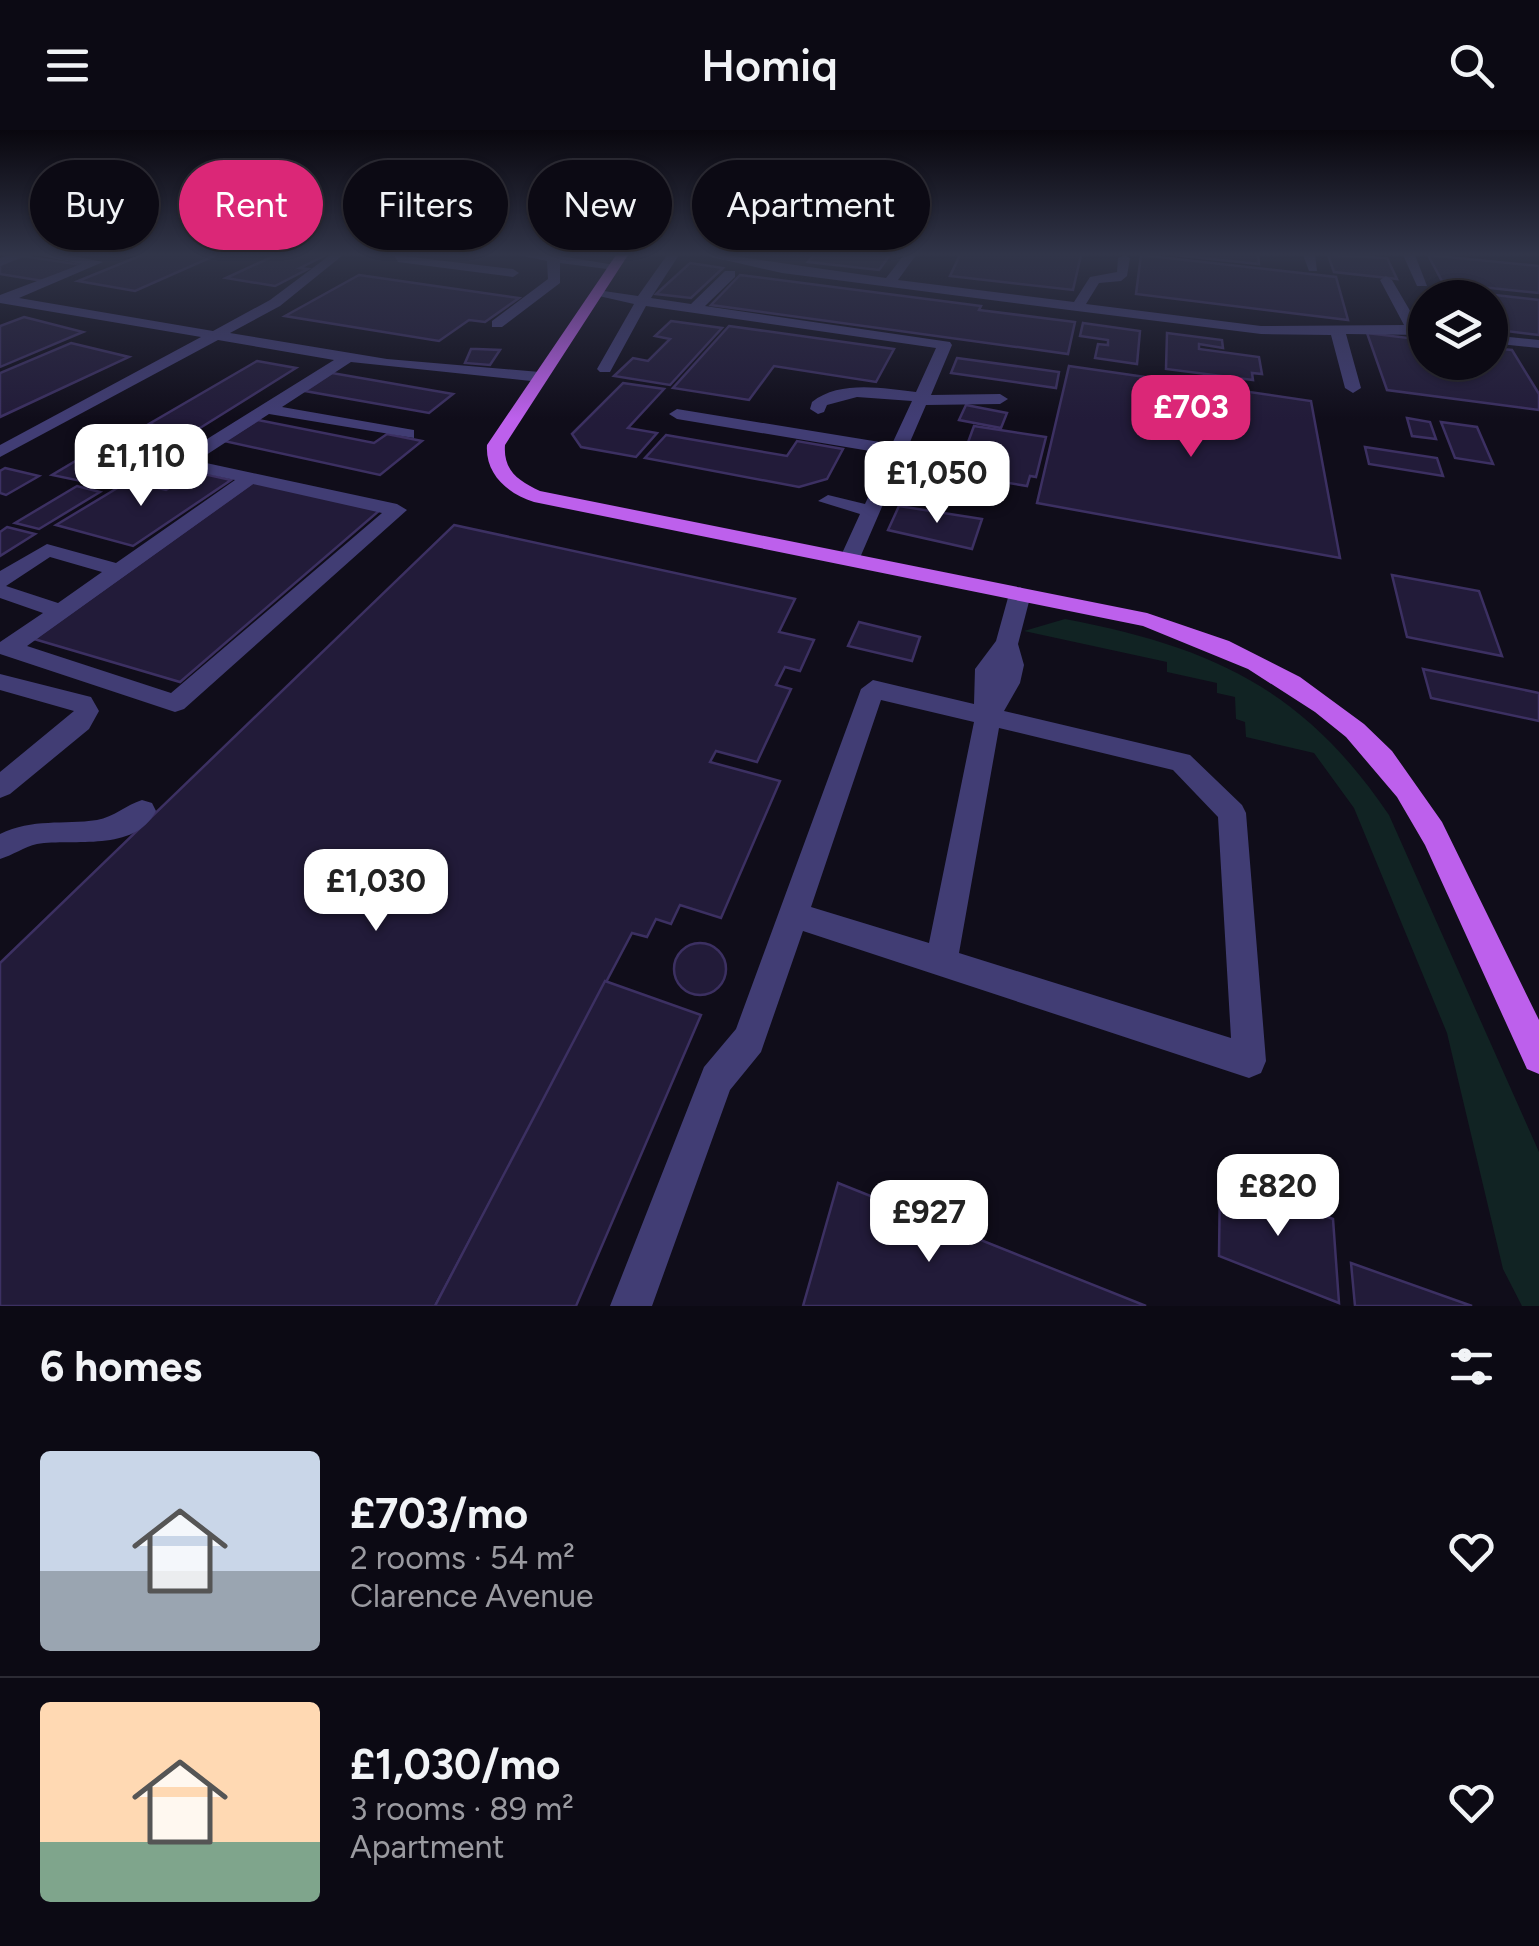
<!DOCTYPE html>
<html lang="en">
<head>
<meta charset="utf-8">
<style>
  :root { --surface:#0c0a14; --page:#15131d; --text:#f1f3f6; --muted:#9a9aa0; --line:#2c2b34; --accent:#db2777 }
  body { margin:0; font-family:Figtree,sans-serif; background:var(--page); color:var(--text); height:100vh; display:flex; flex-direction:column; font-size:38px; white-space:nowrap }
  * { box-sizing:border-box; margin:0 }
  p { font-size:32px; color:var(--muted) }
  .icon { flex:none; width:55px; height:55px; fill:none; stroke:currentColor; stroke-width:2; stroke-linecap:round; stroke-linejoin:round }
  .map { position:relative; height:1176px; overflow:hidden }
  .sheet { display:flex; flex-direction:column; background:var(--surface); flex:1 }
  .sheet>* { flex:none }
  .hud { position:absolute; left:30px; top:30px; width:1000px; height:90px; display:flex; gap:20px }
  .tools { position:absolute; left:1408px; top:150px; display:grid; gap:20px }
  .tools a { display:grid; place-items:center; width:100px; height:100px; border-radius:50%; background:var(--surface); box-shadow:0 2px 8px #0004,0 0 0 2px var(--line); font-size:50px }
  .price { position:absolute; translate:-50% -85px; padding:0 22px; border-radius:20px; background:#fff; color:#222; font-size:32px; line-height:65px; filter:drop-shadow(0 2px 5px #0008) }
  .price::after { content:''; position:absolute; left:50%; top:60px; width:30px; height:22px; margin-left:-15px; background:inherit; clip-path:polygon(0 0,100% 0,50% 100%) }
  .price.on { background:var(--accent); color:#fff }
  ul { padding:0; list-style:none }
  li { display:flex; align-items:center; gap:30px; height:250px; padding:0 40px }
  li+li { border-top:2px solid var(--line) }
  li span { display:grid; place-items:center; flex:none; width:280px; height:200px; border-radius:10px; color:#555 }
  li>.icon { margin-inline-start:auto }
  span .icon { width:120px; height:120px; fill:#fffc; stroke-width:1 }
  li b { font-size:42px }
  h2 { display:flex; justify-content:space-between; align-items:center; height:120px; padding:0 40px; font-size:42px }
  .chip { padding:0 35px; border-radius:45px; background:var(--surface); box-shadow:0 2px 8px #0004,0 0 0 2px var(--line); font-size:35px; line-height:90px }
  .chip.on { background:var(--accent); color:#fff }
  header { display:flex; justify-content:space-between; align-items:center; height:130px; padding:0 40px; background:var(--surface); font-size:45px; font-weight:600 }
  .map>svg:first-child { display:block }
  .green { fill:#112323 }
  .building { fill:#221b39; stroke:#3c3062; stroke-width:2.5 }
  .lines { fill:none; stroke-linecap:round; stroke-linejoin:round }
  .minor { fill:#413d74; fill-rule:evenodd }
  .major { fill:#bd60ec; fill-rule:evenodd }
</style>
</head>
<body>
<header><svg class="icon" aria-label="menu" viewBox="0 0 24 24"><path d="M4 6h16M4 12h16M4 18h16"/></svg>Homiq<svg class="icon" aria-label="search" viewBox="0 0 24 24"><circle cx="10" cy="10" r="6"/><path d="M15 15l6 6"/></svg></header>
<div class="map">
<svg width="1539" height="1176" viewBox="0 0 1539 1176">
  <rect width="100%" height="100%" fill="#100d1a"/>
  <path class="green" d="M1065,489C1211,517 1303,558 1389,685L1539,1022V1176H1522L1503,1139L1447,903L1354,678L1314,623L1246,607L1245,592L1236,589L1235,567L1217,563V553L1167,542V532L1024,501Z"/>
  <g class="building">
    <path d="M142,125H216L135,161L78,151Z"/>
    <path d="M276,125H326L300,138L308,139L275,156L226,148Z"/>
    <path d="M814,125H890L879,140L808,132Z"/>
    <path d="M960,125H1081L1073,160L950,146Z"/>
    <path d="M1141,125L1336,147L1348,190L1136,164Z"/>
    <path d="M1173,125H1258L1259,134Z"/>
    <path d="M1328,125L1387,128L1397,149L1334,142Z"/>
    <path d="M1428,125L1539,136V163L1443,153Z"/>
    <path d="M23,126L82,135L43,151L0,144V135Z"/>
    <path d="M690,133L723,138L691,168L656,164Z"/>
    <path d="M359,145L519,168L485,192L469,190L439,211L285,186Z"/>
    <path d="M740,145L981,176L979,180L1075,192L1068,224L711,175Z"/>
    <path d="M1442,159L1539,170V205L1490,199V168H1446Z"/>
    <path d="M24,187L83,202L0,237V196Z"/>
    <path d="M671,191L722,198L670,255L614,246L633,228L648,231L670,209L655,206Z"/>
    <path d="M1083,193L1140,201L1137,234L1095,228L1098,214L1108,215V210L1080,206Z"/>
    <path d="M729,196L894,219L876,252L774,236L749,270L673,258Z"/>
    <path d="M1167,203L1222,210L1223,218L1199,214V219L1259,227L1262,244L1252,243L1253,250L1166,239Z"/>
    <path d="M1367,203L1425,210V232H1490V218L1512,220L1539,264V280L1387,260Z"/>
    <path d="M71,213L129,227L0,287V243Z"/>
    <path d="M471,219H477L500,220L490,235L465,233Z"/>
    <path d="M957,228L1059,242L1056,258L951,243Z"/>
    <path d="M257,231L296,238L192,303L149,294Z"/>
    <path d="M1069,236L1311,271L1340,428L1037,373Z"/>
    <path d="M332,243L453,264L429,283L305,261Z"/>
    <path d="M623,253L664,259L628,298L657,303L636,327L581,317L572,304Z"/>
    <path d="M966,275L1007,283L1001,298L959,290Z"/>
    <path d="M1407,288L1430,292L1436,309L1412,306Z"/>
    <path d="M258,290L374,313L387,304L422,311L380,345L224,311Z"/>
    <path d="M1441,292L1477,297L1493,334L1455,328Z"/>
    <path d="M974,296L1046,307L1036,347L1030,346L1027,356L978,348L984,330L963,326Z"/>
    <path d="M131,298L186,309L110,357L52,345Z"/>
    <path d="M666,305L787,326L797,311L843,319L827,349L799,357L645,328Z"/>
    <path d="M1365,317L1437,328L1443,346L1369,334Z"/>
    <path d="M5,338L39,346L6,365L0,363V341Z"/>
    <path d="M195,342L231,350L133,416L56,395L129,351L166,360Z"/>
    <path d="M254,352L380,380L180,552L34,509Z"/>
    <path d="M77,356L100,362L39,399L15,393Z"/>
    <path d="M899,376L982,389L972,419L888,400Z"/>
    <path d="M454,395L795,469L779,502L814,510L800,541L785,537L776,555L791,559L757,632L716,621L710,632L780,651L721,788L680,775L671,794L656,789L647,807L632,803L435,1176H0V833Z"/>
    <path d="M7,397L35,404L0,426V402Z"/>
    <path d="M1392,445L1479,461L1502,526L1407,507Z"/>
    <path d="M859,492L920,507L912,531L848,516Z"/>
    <path d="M1423,539L1539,563V591L1431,568Z"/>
    <circle cx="700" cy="839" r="26"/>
    <path d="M605,851L701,885L576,1176H435Z"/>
    <path d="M1220,1047L1333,1089L1339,1173L1219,1126Z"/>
    <path d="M838,1053L1146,1176H803Z"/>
    <path d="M1351,1133L1472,1176H1355Z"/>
  </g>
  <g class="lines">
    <g class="minor">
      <path d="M9,125H25L0,136V128Z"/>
      <path d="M36,125H68L103,132L19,168L213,201L270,170L330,125H343L280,176L230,203L387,229L540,242L548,247L540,252L351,232L282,277L408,299L414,300V308L269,284L197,331L397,374L407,380L184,579L175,582L0,524V512L43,483L0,468V441L47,414L116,433L235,350L175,337V329L334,230L218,210L0,327V315L201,207L0,173V165L82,134ZM253,354L382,383L171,563L27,516ZM50,427L102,442L58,473L6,456Z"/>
      <path d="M394,125L513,139L519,143L513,147L398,132Z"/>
      <path d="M518,125H554L621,136L615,140L560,133V153L502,197H492V191L548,149L547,131Z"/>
      <path d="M667,125H679L651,168L691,174L725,141H735V147L705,176L950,212L952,215L931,265L1000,264L1008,269L1000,274L926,275L859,430L856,434H842L839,430L860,384L818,371L828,365L865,374L888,324L677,289L669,284L677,279L892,314L912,271L857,267L827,275L824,282L818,284L810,279L812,272C839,250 883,258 916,262L936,218L646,176L610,242H600L597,239L634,174L590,164L597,160L638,166Z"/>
      <path d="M703,125H726L886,148L904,125H916L898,150L1074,172L1090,147L1117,142L1118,128L1125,125L1130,128L1127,146L1121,151L1099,153L1086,174L1261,196L1404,195L1380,150L1386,146L1392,150L1419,196L1425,197V205L1346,204L1361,258L1353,263L1345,258L1331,205L1261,204L1077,181L782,143Z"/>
      <path d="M1303,125H1315L1317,141H1309Z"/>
      <path d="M1403,125H1415L1427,156H1417Z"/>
      <path d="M1490,205L1539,210V218L1490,213Z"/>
      <path d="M1020,457L1031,464L1018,514L1024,535L1020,553L1004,581L1190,625L1242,675L1246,683L1266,931L1261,943L1249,948L803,801L761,922L730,960L652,1176H610L704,937L736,899L861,559L873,550L974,574L975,539L996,511L1009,464ZM881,570L974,592L929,813L811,777ZM999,598L1173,640L1218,687L1231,908L959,823Z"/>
      <path d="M0,544L91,567L99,581L89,599L10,664L0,668V642L74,581L0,560Z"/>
      <path d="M142,670L152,673L156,681C134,723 74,708 37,714C24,717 13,725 0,729V704C33,688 63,695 97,690C114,687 126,675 142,670Z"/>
    </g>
    <path class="major" d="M616,125H628L505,315C503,341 519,351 540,361L1147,483L1229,511L1300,547L1364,594L1392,621L1442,692L1539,890V944L1527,939L1425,715L1397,667L1346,607L1315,582L1248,539L1143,496L534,372C508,364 485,344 487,315Z"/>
  </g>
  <linearGradient id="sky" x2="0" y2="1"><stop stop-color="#09070e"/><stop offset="0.43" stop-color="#313549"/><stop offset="1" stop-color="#313549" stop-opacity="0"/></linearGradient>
  <rect width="1539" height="289" fill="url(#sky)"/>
</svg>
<div class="tools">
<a><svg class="icon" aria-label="layers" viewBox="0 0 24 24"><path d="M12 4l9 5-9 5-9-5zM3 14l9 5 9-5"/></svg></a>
</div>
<b class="price on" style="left:1191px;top:330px">£703</b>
<b class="price" style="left:141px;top:379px">£1,110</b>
<b class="price" style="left:937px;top:396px">£1,050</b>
<b class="price" style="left:376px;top:804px">£1,030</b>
<b class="price" style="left:1278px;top:1109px">£820</b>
<b class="price" style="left:929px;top:1135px">£927</b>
<div class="hud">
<a class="chip">Buy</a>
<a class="chip on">Rent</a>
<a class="chip">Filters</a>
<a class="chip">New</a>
<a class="chip">Apartment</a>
</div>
</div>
<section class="sheet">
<h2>6 homes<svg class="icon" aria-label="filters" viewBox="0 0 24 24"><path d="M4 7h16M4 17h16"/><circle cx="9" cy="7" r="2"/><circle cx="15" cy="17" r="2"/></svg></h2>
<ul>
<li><span style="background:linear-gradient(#c9d6e8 60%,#9aa5b1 0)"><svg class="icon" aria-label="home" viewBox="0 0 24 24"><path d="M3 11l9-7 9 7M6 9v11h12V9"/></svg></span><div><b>£703/mo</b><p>2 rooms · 54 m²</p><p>Clarence Avenue</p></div><svg class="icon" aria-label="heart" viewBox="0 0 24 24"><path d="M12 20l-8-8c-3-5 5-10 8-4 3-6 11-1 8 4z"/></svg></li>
<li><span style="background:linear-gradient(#ffd9b3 70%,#7fa58c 0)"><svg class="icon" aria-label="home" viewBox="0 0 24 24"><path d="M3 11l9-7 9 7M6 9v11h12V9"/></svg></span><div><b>£1,030/mo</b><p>3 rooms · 89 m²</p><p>Apartment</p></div><svg class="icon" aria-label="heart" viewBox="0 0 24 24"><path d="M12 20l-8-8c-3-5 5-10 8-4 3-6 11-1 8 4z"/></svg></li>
</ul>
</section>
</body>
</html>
